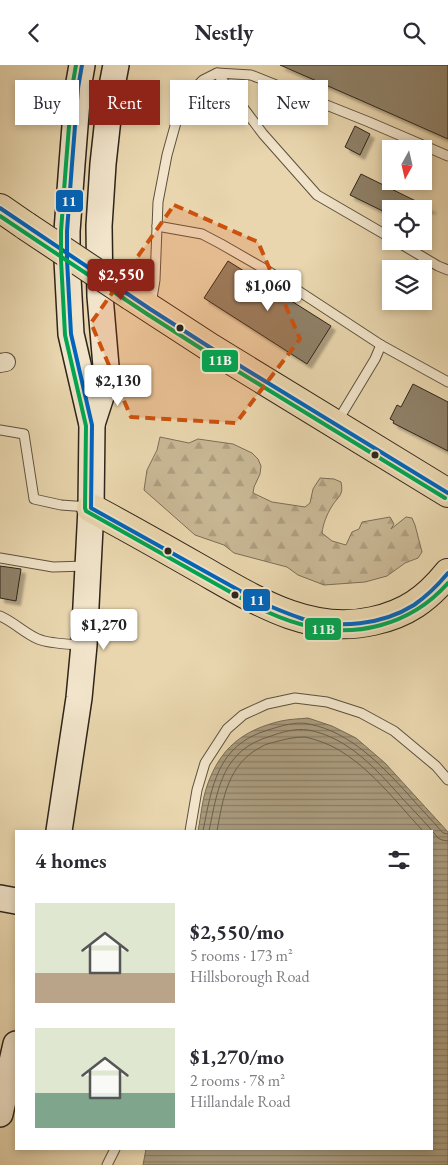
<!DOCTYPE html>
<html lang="en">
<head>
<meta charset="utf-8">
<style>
  :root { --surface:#fff; --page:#f7f7f7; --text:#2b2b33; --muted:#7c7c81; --accent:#8f2418 }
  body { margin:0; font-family:"EB Garamond",serif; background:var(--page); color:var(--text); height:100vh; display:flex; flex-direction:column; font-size:19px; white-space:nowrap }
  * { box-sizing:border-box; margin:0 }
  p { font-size:16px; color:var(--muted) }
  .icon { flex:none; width:28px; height:28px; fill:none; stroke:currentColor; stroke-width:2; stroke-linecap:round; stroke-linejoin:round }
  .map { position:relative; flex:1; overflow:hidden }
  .panel { position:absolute; left:15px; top:765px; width:418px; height:320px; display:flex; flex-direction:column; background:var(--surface); border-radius:0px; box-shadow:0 2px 8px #0003 }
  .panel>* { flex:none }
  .banner { position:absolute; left:15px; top:15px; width:419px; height:45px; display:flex; gap:10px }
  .needle { width:32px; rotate:188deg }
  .buttons { position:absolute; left:382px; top:75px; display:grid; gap:10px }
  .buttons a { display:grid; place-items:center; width:50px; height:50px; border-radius:0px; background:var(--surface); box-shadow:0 2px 8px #0003; font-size:25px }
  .price { position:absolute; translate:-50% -42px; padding:0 11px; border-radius:5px; background:#fff; color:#222; font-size:16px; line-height:32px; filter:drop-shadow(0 1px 2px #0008) }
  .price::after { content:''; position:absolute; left:50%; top:30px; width:15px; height:11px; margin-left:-8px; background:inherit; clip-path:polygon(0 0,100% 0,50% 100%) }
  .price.active { background:var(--accent); color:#fff }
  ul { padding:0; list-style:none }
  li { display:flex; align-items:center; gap:15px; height:125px; padding:0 20px }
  li span { display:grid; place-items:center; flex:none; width:140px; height:100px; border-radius:0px; color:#555 }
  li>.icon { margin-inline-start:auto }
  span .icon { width:60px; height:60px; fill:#fffc; stroke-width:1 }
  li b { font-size:21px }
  h2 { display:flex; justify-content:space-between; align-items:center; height:60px; padding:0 20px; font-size:21px }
  .chip { padding:0 18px; border-radius:0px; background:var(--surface); box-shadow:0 2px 8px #0003; font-size:18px; line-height:45px }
  .chip.active { background:var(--accent); color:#fff }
  header { display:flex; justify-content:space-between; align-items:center; height:65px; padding:0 20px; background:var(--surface); font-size:22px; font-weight:700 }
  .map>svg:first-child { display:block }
  .forest { fill:url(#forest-firs); stroke:#7c6e58 }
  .water { fill:url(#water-rules); stroke:#786b55 }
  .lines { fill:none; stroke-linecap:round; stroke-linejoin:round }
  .shore { stroke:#6c604b; stroke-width:1 }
  .building { fill:#8f8167; stroke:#2e251a; filter:url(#shadow) }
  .lane-casing { stroke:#5d513f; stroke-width:11 }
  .street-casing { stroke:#5d513f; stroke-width:20 }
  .secondary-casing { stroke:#2e251a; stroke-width:28 }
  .primary-casing { stroke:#2e251a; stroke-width:30 }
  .lane { stroke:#f1e4ca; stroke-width:9 }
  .street { stroke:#f1e4ca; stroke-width:18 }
  .secondary { stroke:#f1e4ca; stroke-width:25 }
  .primary { stroke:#e9d6ae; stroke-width:28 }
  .primary-bridge-casing { stroke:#2e251a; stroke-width:30; stroke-linecap:butt }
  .primary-bridge { stroke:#e9d6ae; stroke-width:28 }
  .bus-1-casing { stroke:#f1e4ca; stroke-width:8 }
  .bus-2-casing { stroke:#f1e4ca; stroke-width:8 }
  .bus-1 { stroke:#0065bd; stroke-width:4 }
  .bus-2 { stroke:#00a651; stroke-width:4 }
  .marked { fill:#cc510e; fill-opacity:0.2; stroke:#cc510e; stroke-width:4; stroke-dasharray:10 6; stroke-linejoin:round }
  .bus-dot { fill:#2e251a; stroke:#f1e4ca; stroke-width:2 }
  .line-badge { stroke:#f1e4ca; stroke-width:2 }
  .badge-label { font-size:14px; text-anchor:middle; font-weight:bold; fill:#fff }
</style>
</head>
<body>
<header><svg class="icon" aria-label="back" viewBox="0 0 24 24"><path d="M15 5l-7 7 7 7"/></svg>Nestly<svg class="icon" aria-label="search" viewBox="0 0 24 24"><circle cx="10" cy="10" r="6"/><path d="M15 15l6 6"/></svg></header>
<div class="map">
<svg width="448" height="1100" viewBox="0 0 448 1100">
  <defs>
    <pattern id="forest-firs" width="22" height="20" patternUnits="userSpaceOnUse" patternTransform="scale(1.25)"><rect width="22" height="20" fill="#c9b895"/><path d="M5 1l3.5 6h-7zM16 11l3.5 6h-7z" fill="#ad9e80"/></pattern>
    <pattern id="water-rules" width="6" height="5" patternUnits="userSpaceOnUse" patternTransform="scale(1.25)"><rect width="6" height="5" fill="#a99a7c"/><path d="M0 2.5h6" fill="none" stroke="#8a7d65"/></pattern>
    <filter id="shadow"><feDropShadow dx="4.5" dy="4.5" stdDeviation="1" flood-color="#0004"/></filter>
  </defs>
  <rect width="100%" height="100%" fill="#e9d6ae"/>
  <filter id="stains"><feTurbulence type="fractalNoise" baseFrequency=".004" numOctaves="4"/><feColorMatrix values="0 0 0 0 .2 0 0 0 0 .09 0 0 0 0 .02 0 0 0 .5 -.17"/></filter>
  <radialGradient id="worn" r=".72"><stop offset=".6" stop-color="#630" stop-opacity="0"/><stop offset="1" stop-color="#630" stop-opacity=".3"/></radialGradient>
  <path class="forest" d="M160,372L189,378L198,374L233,379L252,388L258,394L261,401L260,409L254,422L253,428L272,437L305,442L310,438L313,424L320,413L334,414L341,417C344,431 338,431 332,441C327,449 323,459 322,468L332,476L346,480L352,467L359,464L362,457L390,452L394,459L391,464L406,452L412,453L415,460L422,487L418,493L405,498L387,511L365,517L324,520L298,510L287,502L234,488L224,480L195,470L144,425L147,405L157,385Z"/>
  <path class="water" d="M308,653L332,661L356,673L385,698L448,767V1100H143L146,1084H431V766H198C201,751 202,735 207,721C220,683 243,665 281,656C290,654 299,654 308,653Z"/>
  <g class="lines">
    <g class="shore">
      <path d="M203,766C212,721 217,680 268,665C281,661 296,656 309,659C350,667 380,699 407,728C419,742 431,754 443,768L448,769"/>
      <path d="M209,766C218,723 222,685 271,671C282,667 296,663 308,665C348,672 377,705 402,733C414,746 427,759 438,773L442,775L448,776"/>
      <path d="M217,766C223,733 228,699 261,682C265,679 271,678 275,677C285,674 295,672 305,672C309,673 313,674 316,675C360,688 393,734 423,766"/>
    </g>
  </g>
  <g class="building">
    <path d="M280,0H448V74L360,35Z"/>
    <path d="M355,61L370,69L360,90L345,82Z"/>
    <path d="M361,109L432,144H391V150L350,130Z"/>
    <path d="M228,196L331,261L307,299L204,233Z"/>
    <path d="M413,319L448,337V386L393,358L394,356L390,354L397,340L401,342Z"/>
    <path d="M0,501L21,504L16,536L0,533Z"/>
  </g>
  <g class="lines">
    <g class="lane-casing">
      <g id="lane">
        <path d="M217,8L263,69L317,130L391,173"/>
        <path d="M157,161L202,169L221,179L268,206L381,280L448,317"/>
        <path d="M396,176L438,201L448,205"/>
        <path d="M151,239L155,215L158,137L167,90L180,43L188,30L203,15L217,8L251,10L369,57L448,91"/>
        <path d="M337,357L375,294L381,280"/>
        <path d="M0,365L24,369L34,434L61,440L88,442"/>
        <path d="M0,493L53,502L86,501"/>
        <path d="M0,551C14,557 24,568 38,574C50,579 69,579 82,580"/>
        <path d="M190,766L197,725L205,698L227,664L243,650L267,639L295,633L327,637L361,648L394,666L436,701L448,715"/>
        <path d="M107,1100L115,1084"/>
      </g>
    </g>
    <g class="street-casing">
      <path id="street" d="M0,298L6,297"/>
    </g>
    <g class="secondary-casing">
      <g id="secondary">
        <path d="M92,359L107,313L100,231L99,161L103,99L111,26L116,0"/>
        <path d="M59,766L79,633L84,580L91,443L92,360L71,269L67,195V166L72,99L78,23L82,0"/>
        <path d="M0,833L16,836"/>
        <path d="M0,1049L16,979"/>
      </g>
    </g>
    <g class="primary-casing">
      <g id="primary">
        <path d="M0,143L26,161"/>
        <path d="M131,231L211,283L448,428"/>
        <path d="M91,443C127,462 162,482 197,502C252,533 308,571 373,556C406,549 427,534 448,508"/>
      </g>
    </g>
    <use href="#lane" class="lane"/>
    <use href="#street" class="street"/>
    <use href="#secondary" class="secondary"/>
    <use href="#primary" class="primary"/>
    <g class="primary-bridge-casing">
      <path id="primary-bridge" d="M26,161L131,231"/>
    </g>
    <use href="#primary-bridge" class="primary-bridge"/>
    <g class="bus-1-casing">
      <g id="bus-1">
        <path d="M82,0L78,23L72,99L67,166V195L71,269L92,360L91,443L260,537C274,543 288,549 303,554C339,564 382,560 414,540C427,531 438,520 448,508"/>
        <path d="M0,143L150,244L211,283L448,428"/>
      </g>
    </g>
    <g class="bus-2-casing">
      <g id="bus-2">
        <path d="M76,0L72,23L66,99L61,166V195L65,270L86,361L85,443L86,446L257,542C271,549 285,555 300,559C354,575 411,560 448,518"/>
        <path d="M0,151L147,249L208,288L445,433"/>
      </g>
    </g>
    <use href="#bus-1" class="bus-1"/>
    <use href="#bus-2" class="bus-2"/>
  </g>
  <path class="marked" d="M174,140L258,177L300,274L236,358L131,352L91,258Z"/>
  <g class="bus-dot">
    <circle cx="180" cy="263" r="4.5"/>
    <circle cx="375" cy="390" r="4.5"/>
    <circle cx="168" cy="486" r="4.5"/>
    <circle cx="235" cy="530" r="4.5"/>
  </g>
  <g class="line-badge">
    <rect x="55" y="124" width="29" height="24" rx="5" fill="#0065bd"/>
    <rect x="201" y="284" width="38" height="24" rx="5" fill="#00a651"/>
    <rect x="242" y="523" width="29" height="24" rx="5" fill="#0065bd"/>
    <rect x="304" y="552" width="38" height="24" rx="5" fill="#00a651"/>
  </g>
  <g class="badge-label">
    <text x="69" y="141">11</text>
    <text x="220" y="300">11B</text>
    <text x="257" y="540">11</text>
    <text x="323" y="569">11B</text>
  </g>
  <rect width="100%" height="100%" filter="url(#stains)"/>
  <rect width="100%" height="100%" fill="url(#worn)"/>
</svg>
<div class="buttons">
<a><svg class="needle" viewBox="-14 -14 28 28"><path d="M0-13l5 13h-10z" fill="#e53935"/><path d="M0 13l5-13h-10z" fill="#7c7c81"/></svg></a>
<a><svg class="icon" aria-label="locate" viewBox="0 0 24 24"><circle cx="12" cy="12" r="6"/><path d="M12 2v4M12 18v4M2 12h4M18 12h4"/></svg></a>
<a><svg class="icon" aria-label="layers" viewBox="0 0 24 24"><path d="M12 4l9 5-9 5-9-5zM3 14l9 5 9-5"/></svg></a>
</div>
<b class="price active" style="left:121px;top:236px">$2,550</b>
<b class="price" style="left:268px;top:247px">$1,060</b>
<b class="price" style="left:118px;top:342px">$2,130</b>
<b class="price" style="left:104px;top:586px">$1,270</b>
<div class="banner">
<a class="chip">Buy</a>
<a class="chip active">Rent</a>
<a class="chip">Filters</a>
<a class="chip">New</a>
</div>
<section class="panel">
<h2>4 homes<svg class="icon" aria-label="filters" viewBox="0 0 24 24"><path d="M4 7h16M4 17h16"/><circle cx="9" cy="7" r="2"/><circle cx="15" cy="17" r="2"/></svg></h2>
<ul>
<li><span style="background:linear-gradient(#dfe7d0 70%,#b9a48a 0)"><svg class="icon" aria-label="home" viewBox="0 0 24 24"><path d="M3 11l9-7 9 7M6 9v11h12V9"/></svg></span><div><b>$2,550/mo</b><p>5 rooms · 173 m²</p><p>Hillsborough Road</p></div></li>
<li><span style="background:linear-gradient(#dfe7d0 65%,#7fa58c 0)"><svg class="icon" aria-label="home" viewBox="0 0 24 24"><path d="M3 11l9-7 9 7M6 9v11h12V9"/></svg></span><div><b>$1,270/mo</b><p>2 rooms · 78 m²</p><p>Hillandale Road</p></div></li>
</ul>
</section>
</div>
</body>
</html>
